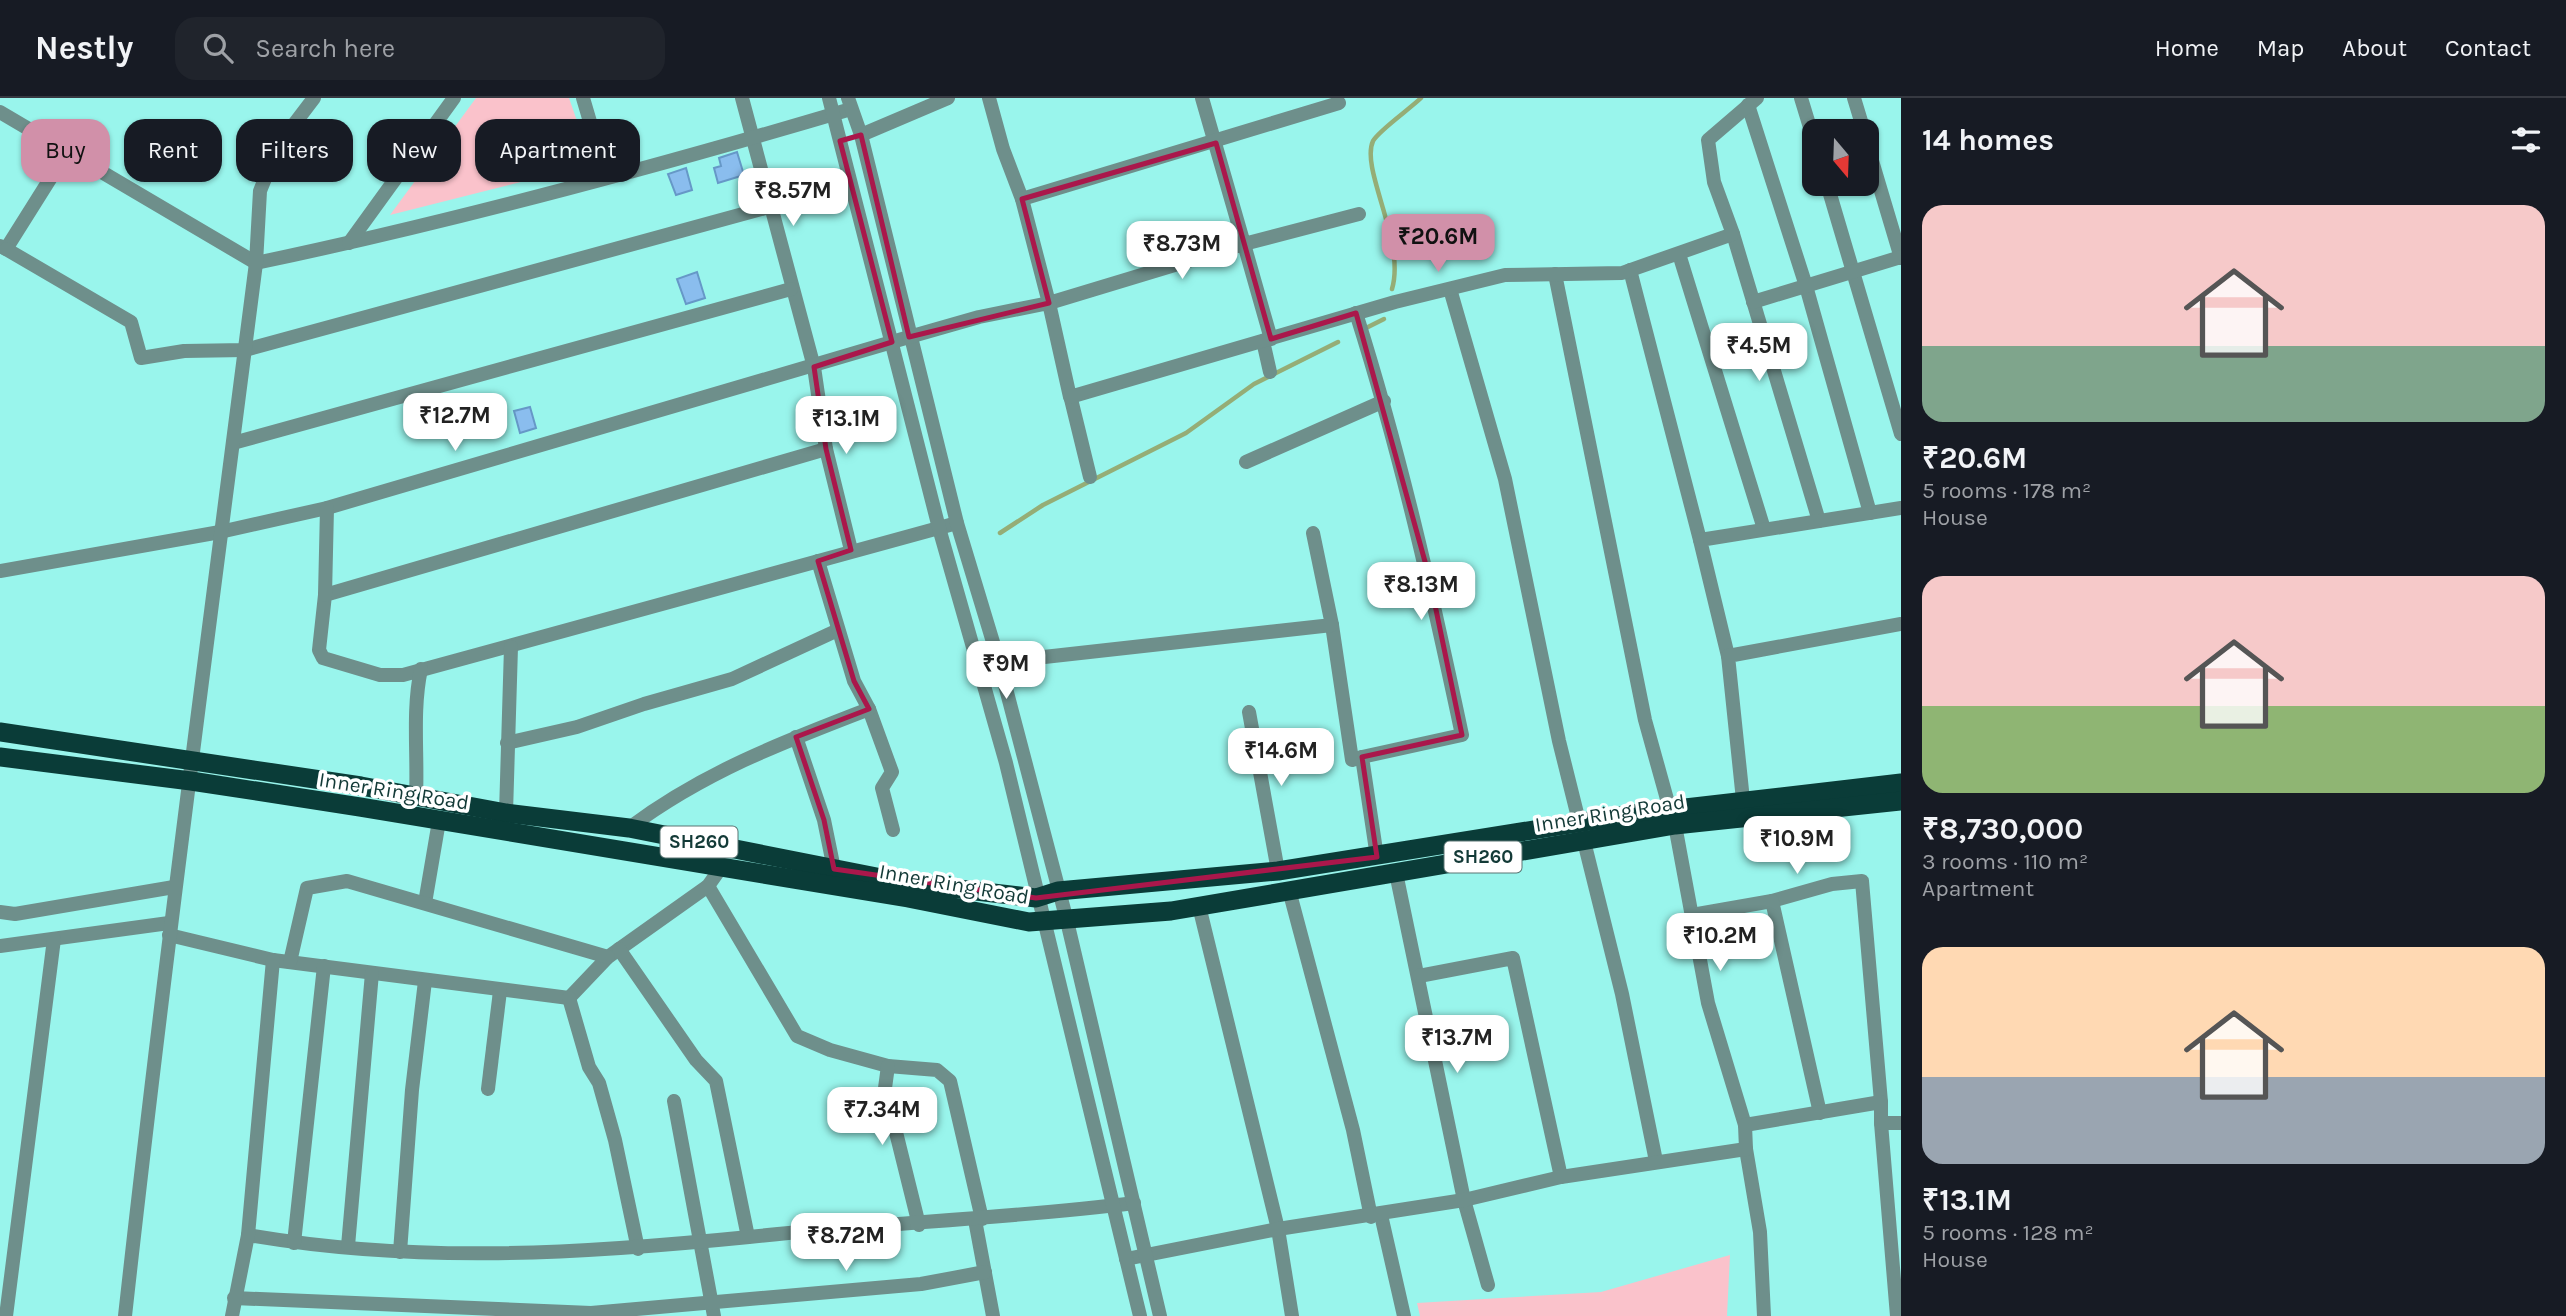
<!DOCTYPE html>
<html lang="en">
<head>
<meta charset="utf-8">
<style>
  :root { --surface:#171b24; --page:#20242c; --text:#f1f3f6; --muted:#9ea1a6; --line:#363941; --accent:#d190a9 }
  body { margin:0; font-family:Karla,sans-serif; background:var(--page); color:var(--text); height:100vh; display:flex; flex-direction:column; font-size:26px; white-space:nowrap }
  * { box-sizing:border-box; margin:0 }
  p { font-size:23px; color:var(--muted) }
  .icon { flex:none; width:38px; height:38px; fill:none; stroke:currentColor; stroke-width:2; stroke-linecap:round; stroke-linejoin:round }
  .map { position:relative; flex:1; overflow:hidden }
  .side { display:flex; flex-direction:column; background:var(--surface); width:665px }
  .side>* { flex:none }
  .guide { position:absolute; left:21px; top:21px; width:665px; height:63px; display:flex; gap:14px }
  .needle { width:46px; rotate:161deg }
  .fabs { position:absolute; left:1802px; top:21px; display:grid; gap:14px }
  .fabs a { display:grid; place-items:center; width:77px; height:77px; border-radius:14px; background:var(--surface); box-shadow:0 2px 5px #0004; font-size:35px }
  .price { position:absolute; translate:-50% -60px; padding:0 16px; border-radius:14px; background:#fff; color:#222; font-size:23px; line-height:46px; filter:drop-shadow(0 2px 4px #0008) }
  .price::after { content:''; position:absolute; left:50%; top:42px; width:21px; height:16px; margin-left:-10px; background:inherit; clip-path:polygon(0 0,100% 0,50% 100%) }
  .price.on { background:var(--accent); color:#111 }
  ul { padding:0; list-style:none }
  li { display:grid; align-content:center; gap:14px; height:371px; padding:0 21px }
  li span { display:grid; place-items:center; height:217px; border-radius:21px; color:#555 }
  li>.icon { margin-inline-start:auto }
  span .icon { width:126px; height:126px; fill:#fffc; stroke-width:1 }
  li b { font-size:30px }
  h2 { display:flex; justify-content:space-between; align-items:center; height:84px; padding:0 21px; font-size:30px }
  .chip { padding:0 24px; border-radius:21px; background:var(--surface); box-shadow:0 2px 5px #0004; font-size:24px; line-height:63px }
  .chip.on { background:var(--accent); color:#111 }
  header { display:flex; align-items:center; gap:42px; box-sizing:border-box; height:98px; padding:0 35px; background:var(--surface); border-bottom:2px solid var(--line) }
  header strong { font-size:33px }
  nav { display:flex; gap:38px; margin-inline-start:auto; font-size:24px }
  .search { width:490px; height:63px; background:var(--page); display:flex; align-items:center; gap:18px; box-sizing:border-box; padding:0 24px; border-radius:21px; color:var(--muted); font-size:26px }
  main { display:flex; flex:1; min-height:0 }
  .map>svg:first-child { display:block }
  .green { fill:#fac2cb }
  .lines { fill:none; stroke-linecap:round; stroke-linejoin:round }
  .stream { stroke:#95ad76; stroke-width:4.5 }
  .building { fill:#8abdee; stroke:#6698c7; stroke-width:2 }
  .minor { stroke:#6e8f8b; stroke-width:14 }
  .tertiary { stroke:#6e8f8b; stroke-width:14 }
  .trunk { stroke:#0a3c38; stroke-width:19 }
  .marked { fill:none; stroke:#aa174b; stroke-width:5; stroke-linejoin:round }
  .labels { text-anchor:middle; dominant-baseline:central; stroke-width:7; stroke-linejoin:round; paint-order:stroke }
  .shield { fill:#fff; stroke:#5a7573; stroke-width:2 }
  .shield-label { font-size:19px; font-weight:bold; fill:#133a37 }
  .street-label { font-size:21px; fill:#133a37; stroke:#fff }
</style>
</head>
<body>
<header>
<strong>Nestly</strong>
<div class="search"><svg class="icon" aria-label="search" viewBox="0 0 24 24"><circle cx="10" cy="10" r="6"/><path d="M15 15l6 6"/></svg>Search here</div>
<nav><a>Home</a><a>Map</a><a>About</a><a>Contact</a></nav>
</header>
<main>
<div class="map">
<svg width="1901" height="1218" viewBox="0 0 1901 1218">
  <rect width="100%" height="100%" fill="#99f5ec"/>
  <g class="green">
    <path d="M476,0H569L592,66L390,117Z"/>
    <path d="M1730,1157L1727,1218H1420L1417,1205L1601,1194Z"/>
  </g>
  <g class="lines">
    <g class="stream">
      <path d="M1392,191C1406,144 1360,71 1373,43C1378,33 1411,10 1421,0"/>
      <path d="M1362,232L1384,221"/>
      <path d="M1000,435L1043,407L1186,335L1254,286L1338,244"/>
    </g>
  </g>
  <g class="building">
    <path d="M737,54L744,77L718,85L714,70L721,68L719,60Z"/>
    <path d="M686,70L692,92L676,97L668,76Z"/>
    <path d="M800,94L804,109L786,113L782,98Z"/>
    <path d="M697,174L705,200L686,206L677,181Z"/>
    <path d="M441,303L448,326L429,332L421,309Z"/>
    <path d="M530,309L536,330L520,335L514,313Z"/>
  </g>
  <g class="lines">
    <g class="minor">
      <path d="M583,0L606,78"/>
      <path d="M742,0L814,269L826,351L851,452"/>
      <path d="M989,0L1003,51L1022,101L1049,205L1244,146L1271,241"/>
      <path d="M1202,0L1244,146L1359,116"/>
      <path d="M1801,0L1815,46"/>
      <path d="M1854,0L1864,33"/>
      <path d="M1748,7L1806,188L1870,415"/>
      <path d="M0,14L256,165C456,123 655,69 851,11"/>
      <path d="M861,37L948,0"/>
      <path d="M1867,46L1901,160"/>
      <path d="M1827,86L1901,336"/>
      <path d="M1022,101L1339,5"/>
      <path d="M1733,136L1819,423"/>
      <path d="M349,145L454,0"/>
      <path d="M0,148L6,151L67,54"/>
      <path d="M6,151L131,224L141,260L184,253L245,252L769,109"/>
      <path d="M1679,156L1764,431"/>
      <path d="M1630,172L1700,442"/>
      <path d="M1555,176L1645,622L1670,712"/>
      <path d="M1450,191L1505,381L1559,643L1622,896L1656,1063"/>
      <path d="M1753,204L1901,159"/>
      <path d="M1356,215C1400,354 1432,495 1462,637L1362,659L1377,759"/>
      <path d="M1263,243L1270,274"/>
      <path d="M1070,297L1090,379"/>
      <path d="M233,345L791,191"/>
      <path d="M826,351L325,497L319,552L323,560L380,577H403L957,425"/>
      <path d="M1246,364L1384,303"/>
      <path d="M0,473L220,434L327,410L909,239"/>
      <path d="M325,497L327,410"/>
      <path d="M1332,527L1352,662L1362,659"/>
      <path d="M1728,558L1700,442L1901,410"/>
      <path d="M999,564L1332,527L1313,435"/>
      <path d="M869,611L892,674L882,690L893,732"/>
      <path d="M1249,614L1278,773"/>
      <path d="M796,639L824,722L834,771"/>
      <path d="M507,645L577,629L644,606L732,581L838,532"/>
      <path d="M416,699C418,656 412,613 421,571"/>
      <path d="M1743,702L1728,558L1901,526"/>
      <path d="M506,715L511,549"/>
      <path d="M1675,727L1708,905L1745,1027"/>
      <path d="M629,730C704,674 783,644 869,611L854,583L818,463"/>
      <path d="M1396,775L1464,1102L1488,1187"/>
      <path d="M708,788L797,938L830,952L888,968L937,972L950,983L982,1121"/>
      <path d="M1289,792L1353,1032L1371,1119"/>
      <path d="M1772,803L1832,786L1862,783L1881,1004"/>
      <path d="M425,805L439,723"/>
      <path d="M1199,808L1278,1131L1292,1218"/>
      <path d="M0,814L15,816L174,789"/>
      <path d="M1692,817L1772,803L1820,1015"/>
      <path d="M169,837L273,862L569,900L608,859L708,788L720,771"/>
      <path d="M0,848L169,825"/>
      <path d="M619,851L696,962L716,983L748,1139"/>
      <path d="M290,864L307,790L347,783L608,859"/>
      <path d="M1419,878L1513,860L1561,1079"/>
      <path d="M569,900L589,969L599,985L615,1042L638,1151"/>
      <path d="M888,968L885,990L919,1127"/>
      <path d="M488,991L500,893"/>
      <path d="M674,1003L714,1218"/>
      <path d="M1881,1025L1897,1218"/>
      <path d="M1746,1051L1760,1134L1764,1218"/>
      <path d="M1381,1117L1404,1218"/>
      <path d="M975,1122L993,1218"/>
      <path d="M248,1137C416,1166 580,1156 749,1139C877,1125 1006,1121 1134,1105"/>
      <path d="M294,1145L324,868"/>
      <path d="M348,1148L372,875"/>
      <path d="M400,1154L412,992L425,883"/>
      <path d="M1126,1161L1278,1131L1464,1102L1561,1079L1746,1051L1745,1027L1881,1004V1025H1901"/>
      <path d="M234,1200L591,1215L921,1186L985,1174"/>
      <path d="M6,1218L54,841"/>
      <path d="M125,1218C164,866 211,516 256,165L260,93L279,46L314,0"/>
      <path d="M232,1218L248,1137L273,862"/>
    </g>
    <g class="tertiary">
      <path d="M829,0L939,430L1006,665L1140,1218"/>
      <path d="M848,0L861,37L957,425L999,564L1067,823L1160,1218"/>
      <path d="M909,239L979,219L1049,205L1070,299L1395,204L1505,177L1622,175L1733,136L1714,84L1708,42L1757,0"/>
    </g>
    <g class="trunk">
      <path d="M0,634L361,688L506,715L629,730L907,785L1036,800L1058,793L1278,773L1633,716L1901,685"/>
      <path d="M0,659L191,683L360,709L908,800L1029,824L1171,813L1675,727L1901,703"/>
    </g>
  </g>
  <path class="marked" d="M861,37L909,239L1049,205L1022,101L1216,45L1271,241L1356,215L1429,478L1462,637L1362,659L1377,759L1036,800L834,771L824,722L796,639L869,611L854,583L818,463L851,452L826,351L814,269L892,244L840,43Z"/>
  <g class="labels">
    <g class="shield">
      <rect x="660.5" y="728.5" width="77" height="31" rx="5"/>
      <rect x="1444.5" y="743.5" width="77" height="31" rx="5"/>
    </g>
    <g class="shield-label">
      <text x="699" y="744">SH260</text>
      <text x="1483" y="759">SH260</text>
    </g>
    <g class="street-label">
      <text transform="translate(394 693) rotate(9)">Inner Ring Road</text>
      <text transform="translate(1610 715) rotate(-9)">Inner Ring Road</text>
      <text transform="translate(954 786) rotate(10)">Inner Ring Road</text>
    </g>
  </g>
</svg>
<div class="fabs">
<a><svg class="needle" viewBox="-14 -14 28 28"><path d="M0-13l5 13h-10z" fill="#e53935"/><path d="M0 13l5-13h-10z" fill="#9ea1a6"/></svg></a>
</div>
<b class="price" style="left:793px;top:130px">₹8.57M</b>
<b class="price on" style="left:1438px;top:176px">₹20.6M</b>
<b class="price" style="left:1182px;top:183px">₹8.73M</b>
<b class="price" style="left:1759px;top:285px">₹4.5M</b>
<b class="price" style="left:455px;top:355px">₹12.7M</b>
<b class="price" style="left:846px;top:358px">₹13.1M</b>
<b class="price" style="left:1421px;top:524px">₹8.13M</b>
<b class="price" style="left:1006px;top:603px">₹9M</b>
<b class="price" style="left:1281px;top:690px">₹14.6M</b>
<b class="price" style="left:1797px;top:778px">₹10.9M</b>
<b class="price" style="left:1720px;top:875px">₹10.2M</b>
<b class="price" style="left:1457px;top:977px">₹13.7M</b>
<b class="price" style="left:882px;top:1049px">₹7.34M</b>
<b class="price" style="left:846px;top:1175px">₹8.72M</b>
<div class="guide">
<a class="chip on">Buy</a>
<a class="chip">Rent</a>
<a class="chip">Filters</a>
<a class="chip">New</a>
<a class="chip">Apartment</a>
</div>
</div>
<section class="side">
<h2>14 homes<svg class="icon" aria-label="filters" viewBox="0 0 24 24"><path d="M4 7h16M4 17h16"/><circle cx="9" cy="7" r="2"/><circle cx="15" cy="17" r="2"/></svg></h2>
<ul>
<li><span style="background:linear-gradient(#f6c9c9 65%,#7fa58c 0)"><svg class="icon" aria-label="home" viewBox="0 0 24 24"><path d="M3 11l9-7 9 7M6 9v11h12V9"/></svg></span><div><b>₹20.6M</b><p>5 rooms · 178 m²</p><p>House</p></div></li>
<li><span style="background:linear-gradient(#f6c9c9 60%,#8fb573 0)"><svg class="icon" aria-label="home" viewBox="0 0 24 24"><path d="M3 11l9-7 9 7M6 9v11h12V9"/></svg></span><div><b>₹8,730,000</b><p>3 rooms · 110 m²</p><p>Apartment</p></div></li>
<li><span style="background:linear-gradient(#ffd9b3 60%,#9aa5b1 0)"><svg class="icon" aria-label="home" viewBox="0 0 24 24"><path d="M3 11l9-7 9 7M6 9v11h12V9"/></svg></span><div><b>₹13.1M</b><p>5 rooms · 128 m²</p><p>House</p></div></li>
</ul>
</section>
</main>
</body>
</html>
